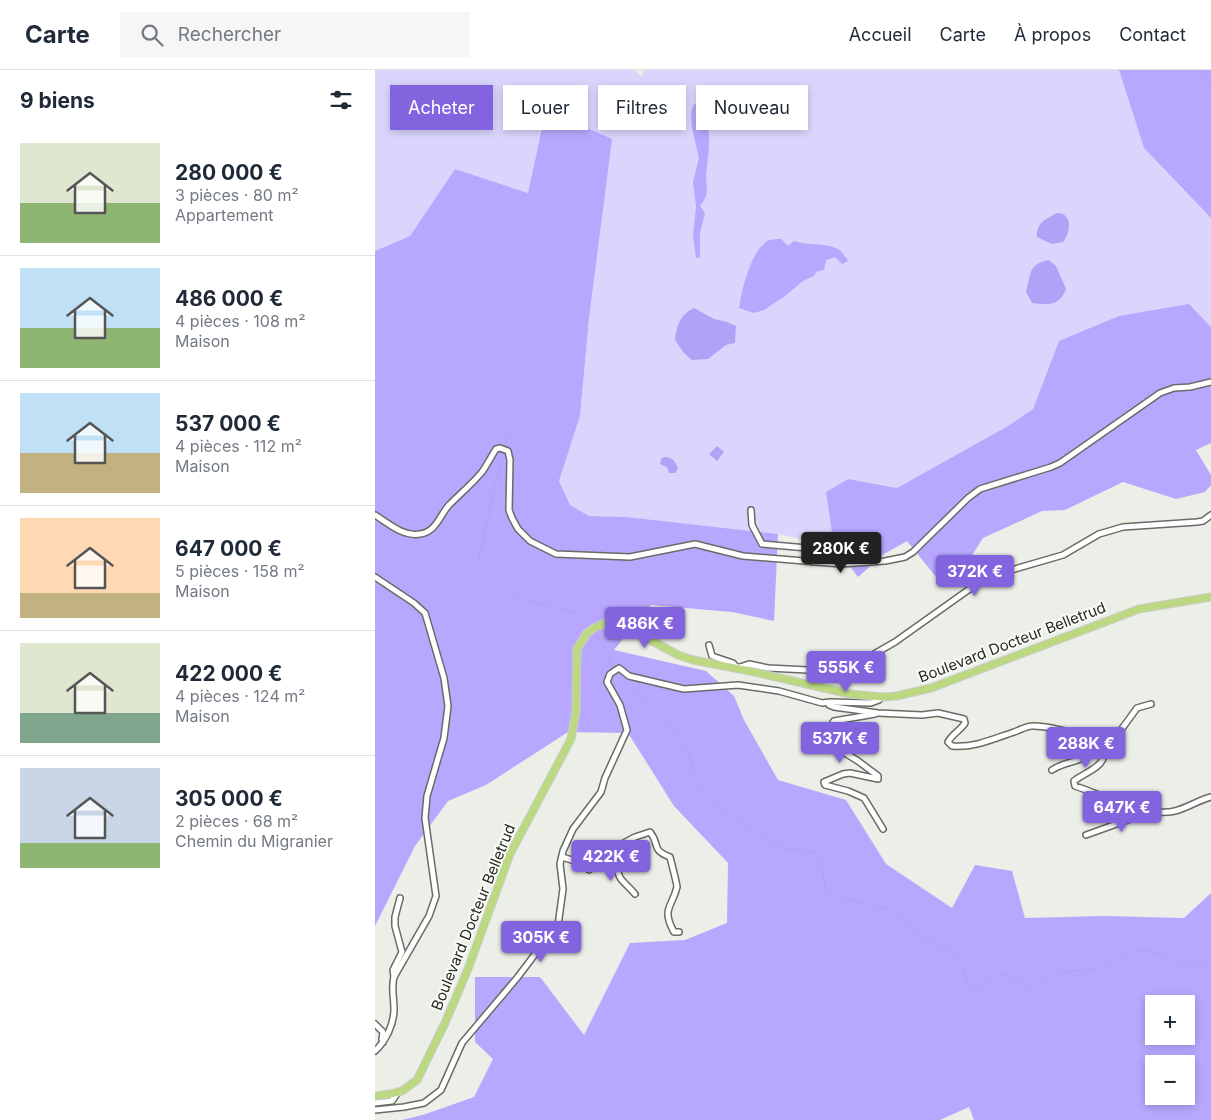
<!DOCTYPE html>
<html lang="fr">
<head>
<meta charset="utf-8">
<style>
  :root { --surface:#fff; --page:#f6f6f7; --text:#1f2937; --muted:#747a83; --line:#e0e1e3; --accent:#8364df }
  body { margin:0; font-family:Inter,sans-serif; background:var(--page); color:var(--text); height:100vh; display:flex; flex-direction:column; font-size:19px; white-space:nowrap }
  * { box-sizing:border-box; margin:0 }
  p { font-size:16px; color:var(--muted) }
  .icon { flex:none; width:28px; height:28px; fill:none; stroke:currentColor; stroke-width:2; stroke-linecap:round; stroke-linejoin:round }
  .map { position:relative; flex:1; overflow:hidden }
  .details { display:flex; flex-direction:column; background:var(--surface); width:375px }
  .details>* { flex:none }
  .hud { position:absolute; left:15px; top:15px; width:475px; height:45px; display:flex; gap:10px }
  .controls { position:absolute; left:770px; top:925px; display:grid; gap:10px }
  .controls a { display:grid; place-items:center; width:50px; height:50px; border-radius:0px; background:var(--surface); box-shadow:0 2px 8px #0003; font-size:25px }
  .price { position:absolute; translate:-50% -42px; padding:0 11px; border-radius:5px; background:var(--accent); color:#fff; font-size:16px; line-height:32px; filter:drop-shadow(0 1px 2px #0008) }
  .price::after { content:''; position:absolute; left:50%; top:30px; width:15px; height:11px; margin-left:-8px; background:inherit; clip-path:polygon(0 0,100% 0,50% 100%) }
  .price.current { background:#222; color:#fff }
  ul { padding:0; list-style:none }
  li { display:flex; align-items:center; gap:15px; height:125px; padding:0 20px }
  li+li { border-top:1px solid var(--line) }
  li span { display:grid; place-items:center; flex:none; width:140px; height:100px; border-radius:0px; color:#555 }
  li>.icon { margin-inline-start:auto }
  span .icon { width:60px; height:60px; fill:#fffc; stroke-width:1 }
  li b { font-size:21px }
  h2 { display:flex; justify-content:space-between; align-items:center; height:60px; padding:0 20px; font-size:21px }
  .pill { padding:0 18px; border-radius:0px; background:var(--surface); box-shadow:0 2px 8px #0003; font-size:18px; line-height:45px }
  .pill.current { background:var(--accent); color:#fff }
  header { display:flex; align-items:center; gap:30px; box-sizing:border-box; height:70px; padding:0 25px; background:var(--surface); border-bottom:1px solid var(--line) }
  header strong { font-size:24px }
  nav { display:flex; gap:28px; margin-inline-start:auto; font-size:18px }
  .search { width:350px; height:45px; background:var(--page); display:flex; align-items:center; gap:12px; box-sizing:border-box; padding:0 18px; border-radius:0px; color:var(--muted); font-size:19px }
  main { display:flex; flex:1; min-height:0 }
  .map>svg:first-child { display:block }
  .green { fill:#dad5fc }
  .forest { fill:#b7a7fe; fill-rule:evenodd }
  .water { fill:#b1a1f7 }
  .lines { fill:none; stroke-linecap:round; stroke-linejoin:round }
  .stream { stroke:#b1a1f7; stroke-width:1 }
  .minor-casing { stroke:#696c65; stroke-width:8 }
  .major-casing { stroke:#cbcccb; stroke-width:9 }
  .minor { stroke:#fff; stroke-width:5 }
  .major { stroke:#bcd982; stroke-width:7 }
  .labels { text-anchor:middle; dominant-baseline:central; stroke-width:4; stroke-linejoin:round; paint-order:stroke }
  .street-label { font-size:15px; fill:#282926; stroke:#f8fcf4 }
</style>
</head>
<body>
<header>
<strong>Carte</strong>
<div class="search"><svg class="icon" aria-label="search" viewBox="0 0 24 24"><circle cx="10" cy="10" r="6"/><path d="M15 15l6 6"/></svg>Rechercher</div>
<nav><a>Accueil</a><a>Carte</a><a>À propos</a><a>Contact</a></nav>
</header>
<main>
<section class="details">
<h2>9 biens<svg class="icon" aria-label="filters" viewBox="0 0 24 24"><path d="M4 7h16M4 17h16"/><circle cx="9" cy="7" r="2"/><circle cx="15" cy="17" r="2"/></svg></h2>
<ul>
<li><span style="background:linear-gradient(#dfe7d0 60%,#8fb573 0)"><svg class="icon" aria-label="home" viewBox="0 0 24 24"><path d="M3 11l9-7 9 7M6 9v11h12V9"/></svg></span><div><b>280 000 €</b><p>3 pièces · 80 m²</p><p>Appartement</p></div></li>
<li><span style="background:linear-gradient(#bfe0f5 60%,#8fb573 0)"><svg class="icon" aria-label="home" viewBox="0 0 24 24"><path d="M3 11l9-7 9 7M6 9v11h12V9"/></svg></span><div><b>486 000 €</b><p>4 pièces · 108 m²</p><p>Maison</p></div></li>
<li><span style="background:linear-gradient(#bfe0f5 60%,#c2b280 0)"><svg class="icon" aria-label="home" viewBox="0 0 24 24"><path d="M3 11l9-7 9 7M6 9v11h12V9"/></svg></span><div><b>537 000 €</b><p>4 pièces · 112 m²</p><p>Maison</p></div></li>
<li><span style="background:linear-gradient(#ffd9b3 75%,#c2b280 0)"><svg class="icon" aria-label="home" viewBox="0 0 24 24"><path d="M3 11l9-7 9 7M6 9v11h12V9"/></svg></span><div><b>647 000 €</b><p>5 pièces · 158 m²</p><p>Maison</p></div></li>
<li><span style="background:linear-gradient(#dfe7d0 70%,#7fa58c 0)"><svg class="icon" aria-label="home" viewBox="0 0 24 24"><path d="M3 11l9-7 9 7M6 9v11h12V9"/></svg></span><div><b>422 000 €</b><p>4 pièces · 124 m²</p><p>Maison</p></div></li>
<li><span style="background:linear-gradient(#c9d6e8 75%,#8fb573 0)"><svg class="icon" aria-label="home" viewBox="0 0 24 24"><path d="M3 11l9-7 9 7M6 9v11h12V9"/></svg></span><div><b>305 000 €</b><p>2 pièces · 68 m²</p><p>Chemin du Migranier</p></div></li>
</ul>
</section>
<div class="map">
<svg width="836" height="1050" viewBox="0 0 836 1050">
  <rect width="100%" height="100%" fill="#ebefe7"/>
  <path class="green" d="M0,0H259L266,6L270,0H744L769,78L836,148V257L814,235L684,271L658,339L633,356L522,418L473,409L451,422L459,476L403,464L252,447L214,446L195,435L184,411L205,346L214,248L153,123L80,99L35,166L0,181Z"/>
  <g class="forest">
    <path d="M744,0H836V148L769,78Z"/>
    <path d="M323,33C340,52 333,82 331,106C331,112 333,120 331,126C330,129 327,133 325,136L330,143L325,163V187L321,188L318,166L321,136L318,112L324,88L317,58L316,43L318,35Z"/>
    <path d="M171,40L237,69L214,248L205,346L184,411L195,435L214,446L252,447L403,464L399,551L357,542L276,535L239,580L331,601L359,626L369,650L403,710L471,730L511,794L577,838L600,795L637,801L650,848L729,846L809,848L836,823V1050H599L594,1037L565,1050H27L51,1044L99,1027L118,989L100,972V907H165L209,965L255,873L310,870L352,853L353,793L299,736L253,663L193,662L111,715L73,731L40,776L0,856V181L35,166L80,99L153,123ZM779,934H811V966H779ZM779,994H811V1026H779Z"/>
    <path d="M406,169L413,176L419,171C432,176 455,172 466,181C468,184 471,188 473,191L467,194L460,187L451,190L449,200L441,202L439,206L428,211L410,226L389,240L379,243L364,238C367,219 375,184 391,172C394,169 401,169 406,169Z"/>
    <path d="M814,234L836,257V373L821,380L836,405V415L830,422L801,429L748,412L690,440L667,441L608,468L594,490L566,513L532,471L509,484L483,507L459,476L451,422L473,409L522,418L633,356L658,339L684,271L744,246Z"/>
  </g>
  <g class="water">
    <path d="M682,143C698,143 696,162 688,172L677,174L662,167C661,153 671,149 682,143Z"/>
    <path d="M674,190L681,196L691,219C685,236 673,235 657,233L651,222C656,204 653,194 674,190Z"/>
    <path d="M319,238L339,249L352,252L361,256L360,273L351,275L333,289L317,290L309,283L300,270C302,255 305,245 319,238Z"/>
    <path d="M342,376L349,382L342,391L334,384Z"/>
    <path d="M289,387C298,387 300,391 303,399L300,403H294L292,397L285,394L286,389Z"/>
  </g>
  <g class="lines">
    <g class="stream">
      <path d="M828,0L836,15"/>
      <path d="M129,377L137,360"/>
      <path d="M128,381L103,492L139,527L205,544L213,555"/>
      <path d="M221,565L232,581L238,599"/>
      <path d="M240,603L254,617L279,635L297,656L315,686L322,716L331,729L392,770L409,778L441,783L447,798L450,818L459,826L512,839L535,854L545,868L575,880L589,901L594,918H603C631,896 627,903 654,918C664,913 675,906 686,903C701,899 717,902 731,896C743,890 752,880 766,880C785,881 821,905 836,893"/>
    </g>
    <g class="minor-casing">
      <g id="minor">
        <path d="M376,440L377,455L387,474L432,478L437,487L438,492"/>
        <path d="M0,445C13,453 28,467 45,464C61,462 65,445 74,435C85,424 97,414 107,402C112,395 116,387 121,379L125,378L133,381L135,390L134,440L137,448L143,459L155,471L181,484L255,487L320,474L368,486L466,494L510,491L530,487L538,482L593,428L605,419L676,397L685,393L785,323L799,318L815,317L836,312"/>
        <path d="M0,507L39,533L50,543L69,608L73,636L69,668L52,726L50,748L61,826L54,846L19,907C16,917 19,928 19,939C19,954 11,971 0,981"/>
        <path d="M334,575L337,586L358,593L362,598L374,594L393,598L433,600L487,591L520,572L596,518L619,505L688,485L724,464L748,457L822,452L828,451L836,445"/>
        <path d="M453,633L454,635L459,637L503,643L547,645L563,643L589,649L590,653C586,660 577,664 573,672L577,676C599,678 618,669 639,662C645,660 652,656 657,656C672,655 733,668 728,688C727,697 706,705 699,711L700,716C728,725 770,748 800,741C812,738 824,730 836,727"/>
        <path d="M500,644L459,651L457,654L487,672L485,674L454,670L452,672L483,691L503,706V709L475,703L468,704L449,712L450,715L473,721L489,728L508,759"/>
        <path d="M677,700C693,689 713,694 721,674L738,671L762,638L776,634"/>
        <path d="M711,765L761,747L772,740"/>
        <path d="M232,783C253,794 237,797 246,809C250,814 256,819 260,824"/>
        <path d="M187,787L200,791L214,800L217,798L219,789L260,767L275,762C286,776 275,779 295,787C296,791 302,814 302,817C297,838 286,838 299,862H304"/>
        <path d="M19,907L18,900L27,882L20,856V847L25,828"/>
        <path d="M0,954L8,962L7,969L8,972"/>
        <path d="M0,1033L17,1031L23,1022"/>
        <path d="M0,1040L29,1037L49,1033L66,1020L87,973L142,908L164,879L178,869L182,863L188,819L185,794L188,781L198,759L226,722L230,708L252,660L245,635L232,612L235,604L244,598L254,606L309,619L363,615L404,621L447,633L455,632L496,633L504,630L505,627"/>
      </g>
    </g>
    <g class="major-casing">
      <path id="major" d="M0,1026L15,1024L27,1021L42,1010L70,953L93,899L135,784L196,669L201,641L202,579L212,563L219,558L230,553L248,555L303,585L318,590L375,601L475,624L508,627L521,626L556,618L764,539L836,527"/>
    </g>
    <use href="#minor" class="minor"/>
    <use href="#major" class="major"/>
  </g>
  <g class="labels">
    <g class="street-label">
      <text transform="translate(637 572) rotate(-21)">Boulevard Docteur Belletrud</text>
      <text transform="translate(98 847) rotate(-68)">Boulevard Docteur Belletrud</text>
    </g>
  </g>
</svg>
<div class="controls">
<a>+</a>
<a>−</a>
</div>
<b class="price current" style="left:466px;top:504px">280K €</b>
<b class="price" style="left:600px;top:527px">372K €</b>
<b class="price" style="left:270px;top:579px">486K €</b>
<b class="price" style="left:471px;top:623px">555K €</b>
<b class="price" style="left:465px;top:694px">537K €</b>
<b class="price" style="left:711px;top:699px">288K €</b>
<b class="price" style="left:747px;top:763px">647K €</b>
<b class="price" style="left:236px;top:812px">422K €</b>
<b class="price" style="left:166px;top:893px">305K €</b>
<div class="hud">
<a class="pill current">Acheter</a>
<a class="pill">Louer</a>
<a class="pill">Filtres</a>
<a class="pill">Nouveau</a>
</div>
</div>
</main>
</body>
</html>
